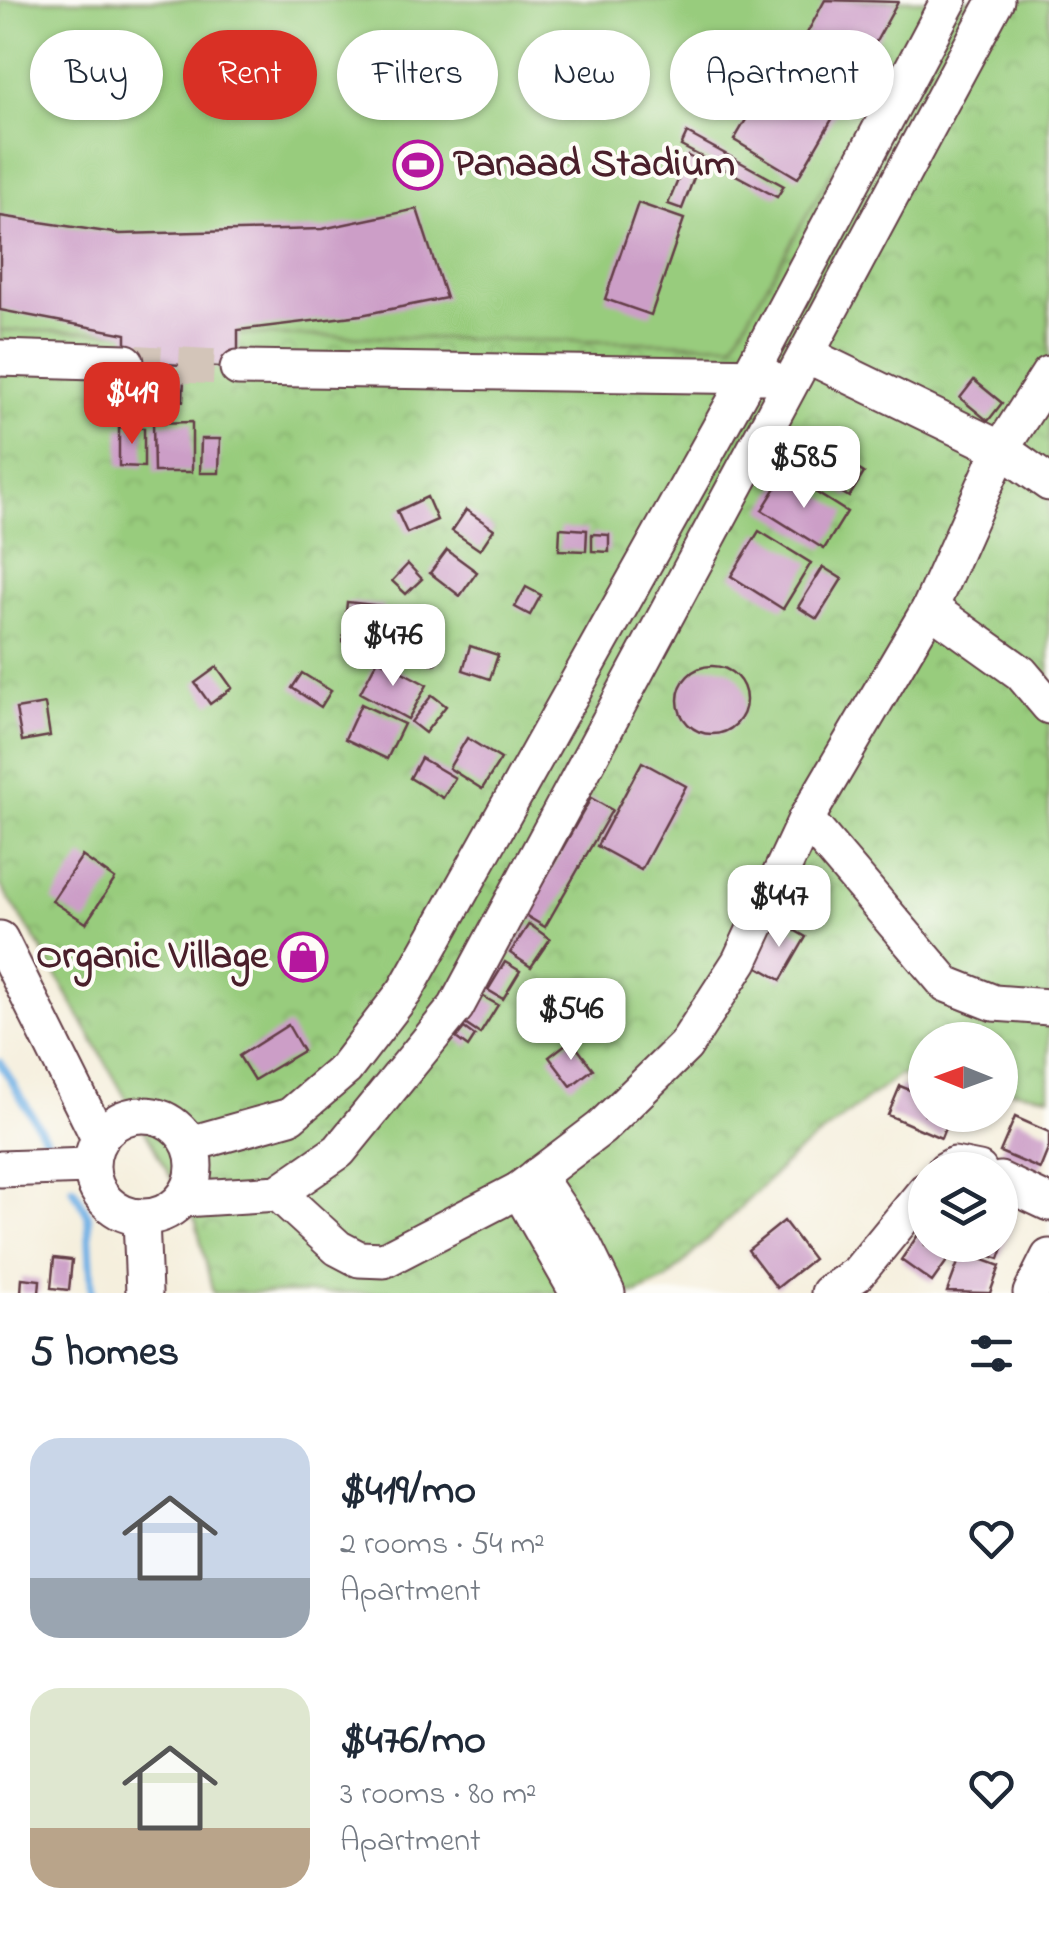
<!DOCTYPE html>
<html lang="en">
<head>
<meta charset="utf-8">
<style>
  :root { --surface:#fff; --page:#f2f2f3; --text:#1f2937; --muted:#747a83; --accent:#d93025 }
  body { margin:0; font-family:"Indie Flower",sans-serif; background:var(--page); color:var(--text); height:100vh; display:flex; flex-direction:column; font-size:38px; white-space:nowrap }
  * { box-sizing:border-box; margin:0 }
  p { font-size:32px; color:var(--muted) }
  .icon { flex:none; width:55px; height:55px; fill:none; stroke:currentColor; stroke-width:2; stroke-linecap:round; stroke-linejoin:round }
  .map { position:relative; height:1293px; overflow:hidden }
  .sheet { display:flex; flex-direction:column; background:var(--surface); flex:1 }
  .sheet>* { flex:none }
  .guide { position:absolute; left:30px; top:30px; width:990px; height:90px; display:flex; gap:20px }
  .needle { width:65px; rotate:271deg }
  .controls { position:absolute; left:908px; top:1022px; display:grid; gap:20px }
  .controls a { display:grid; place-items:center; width:110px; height:110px; border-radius:50%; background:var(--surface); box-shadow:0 2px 8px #0004; font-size:50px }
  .price { position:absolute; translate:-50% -85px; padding:0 22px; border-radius:20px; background:#fff; color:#222; font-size:32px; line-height:65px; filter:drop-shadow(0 2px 5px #0008) }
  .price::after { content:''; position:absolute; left:50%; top:60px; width:30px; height:22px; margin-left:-15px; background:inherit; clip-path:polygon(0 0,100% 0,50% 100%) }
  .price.on { background:var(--accent); color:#fff }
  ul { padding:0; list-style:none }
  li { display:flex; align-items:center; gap:30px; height:250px; padding:0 30px }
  li span { display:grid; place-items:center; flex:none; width:280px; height:200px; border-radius:30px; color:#555 }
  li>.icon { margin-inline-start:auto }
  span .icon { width:120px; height:120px; fill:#fffc; stroke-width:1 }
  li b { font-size:42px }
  h2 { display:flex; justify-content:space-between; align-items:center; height:120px; padding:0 30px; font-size:42px }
  .tag { padding:0 35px; border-radius:45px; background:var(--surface); box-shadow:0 2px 8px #0004; font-size:35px; line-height:90px }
  .tag.on { background:var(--accent); color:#fff }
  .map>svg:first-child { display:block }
  .park { fill:url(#park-crowns); stroke:#717654; stroke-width:2.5 }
  .pitch { fill:#98cc7d; stroke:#717654; stroke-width:2.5 }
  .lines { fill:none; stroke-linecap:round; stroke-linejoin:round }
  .stream { stroke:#71b1e5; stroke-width:8 }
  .building { fill:#cc9ec7 }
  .minor-tunnel { stroke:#d3c5b9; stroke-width:35; stroke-dasharray:35 18; stroke-linecap:butt }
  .minor-casing { stroke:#643e46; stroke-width:39 }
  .minor { stroke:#fff; stroke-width:35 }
  .labels { text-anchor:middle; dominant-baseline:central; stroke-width:8; stroke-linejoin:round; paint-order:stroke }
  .poi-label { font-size:40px; font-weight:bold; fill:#4a1f2b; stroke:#fdfcf7; text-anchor:start }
</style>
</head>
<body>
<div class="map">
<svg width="1049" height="1293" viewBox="0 0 1049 1293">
  <defs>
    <pattern id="park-crowns" width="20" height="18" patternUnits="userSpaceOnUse" patternTransform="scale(2.5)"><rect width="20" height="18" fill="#98cc7d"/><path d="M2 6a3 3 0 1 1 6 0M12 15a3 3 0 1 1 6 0" fill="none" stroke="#84af6c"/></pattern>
  </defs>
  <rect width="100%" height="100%" fill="#fdfcf7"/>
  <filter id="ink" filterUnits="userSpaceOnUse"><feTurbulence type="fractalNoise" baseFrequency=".01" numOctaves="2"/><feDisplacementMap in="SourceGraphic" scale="20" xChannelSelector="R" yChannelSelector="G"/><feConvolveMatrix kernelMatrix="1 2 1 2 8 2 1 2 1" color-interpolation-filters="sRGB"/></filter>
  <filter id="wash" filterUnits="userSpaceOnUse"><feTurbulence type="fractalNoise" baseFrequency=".0048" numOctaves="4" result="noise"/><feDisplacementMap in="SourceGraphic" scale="40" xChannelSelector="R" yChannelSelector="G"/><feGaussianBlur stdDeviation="2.25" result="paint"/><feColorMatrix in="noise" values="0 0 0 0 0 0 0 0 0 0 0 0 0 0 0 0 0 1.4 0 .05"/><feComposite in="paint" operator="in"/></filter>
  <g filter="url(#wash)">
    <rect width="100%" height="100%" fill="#f5efdd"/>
    <path class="park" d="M0,0H1049V1096L1000,1089V1040H925V1078L899,1075L794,1155L667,1279L637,1293H213L196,1222L38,943L0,885Z"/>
    <path class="pitch" d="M0,0H930L733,344L0,330Z"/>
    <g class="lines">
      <g class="stream">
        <path d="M0,1062L50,1146"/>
        <path d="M73,1188L88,1215L92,1293"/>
      </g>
    </g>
    <g id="blocks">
      <g class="building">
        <path d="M825,0L898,2L848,92L792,61Z"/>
        <path d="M778,65L842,102L798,178L734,140Z"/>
        <path d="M687,133L784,186L777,197L681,146Z"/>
        <path d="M688,156L700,162L682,209L668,204Z"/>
        <path d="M638,203L684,219L651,315L605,299Z"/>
        <path d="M417,209L446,298L361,315L238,330V368L126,362V334L0,310V216L120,234L322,229Z"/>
        <path d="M111,374L184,378L183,401L110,398Z"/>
        <path d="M974,380L1002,403L988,421L960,398Z"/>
        <path d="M192,422V472H154L153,423Z"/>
        <path d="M119,427L144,428V467L119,466Z"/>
        <path d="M201,439H220L219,473H200Z"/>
        <path d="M810,440L864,473L849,497L795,463Z"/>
        <path d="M785,473L847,512L824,549L762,510Z"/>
        <path d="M427,497L437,520L407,533L397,511Z"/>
        <path d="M466,510L494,529L480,550L452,531Z"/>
        <path d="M560,528L587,530L586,551L559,550Z"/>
        <path d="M759,531L811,563L783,609L731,576Z"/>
        <path d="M592,534L609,535V552L592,551Z"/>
        <path d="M447,550L477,572L460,596L430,573Z"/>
        <path d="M408,564L422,579L406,594L392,581Z"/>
        <path d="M823,567L842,579L817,619L798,607Z"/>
        <path d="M526,587L541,595L530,615L515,607Z"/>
        <path d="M347,602L383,606L378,646L343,642Z"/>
        <path d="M399,635L440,642L436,664L395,658Z"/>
        <path d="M470,646L498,655L490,679L463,670Z"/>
        <path d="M378,659L427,685L408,719L360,693Z"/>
        <circle cx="712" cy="700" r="34"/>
        <path d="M217,667L232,688L210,704L195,683Z"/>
        <path d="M302,673L331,691L321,707L292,688Z"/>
        <path d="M432,695L446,706L425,733L411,722Z"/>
        <path d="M45,704L50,736L22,741L16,709Z"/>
        <path d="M361,704L404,724L387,759L345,739Z"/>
        <path d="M467,738L501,759L482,789L449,768Z"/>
        <path d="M421,758L455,778L443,798L410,778Z"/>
        <path d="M642,762L686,786L641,870L597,846Z"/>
        <path d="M591,798L612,810L545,927L525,915Z"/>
        <path d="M82,856L115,879L86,923L52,901Z"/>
        <path d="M780,888L805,898L795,919L771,909Z"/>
        <path d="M778,921L806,937L781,980L753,964Z"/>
        <path d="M529,924L550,939L531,967L510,953Z"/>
        <path d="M505,962L520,971L503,999L488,990Z"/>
        <path d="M482,996L498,1005L480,1034L465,1024Z"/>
        <path d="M288,1025L303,1051L254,1080L239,1056Z"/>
        <path d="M464,1028L475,1036L468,1047L456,1038Z"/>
        <path d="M571,1040L593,1069L571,1086L549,1057Z"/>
        <path d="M900,1086L925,1096V1115H950L941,1138L888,1115Z"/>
        <path d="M1015,1117L1049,1132V1147L1040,1169L1000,1152Z"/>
        <path d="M1000,1212L1014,1217L999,1259L961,1246L1000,1245Z"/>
        <path d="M784,1221L813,1259L777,1288L748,1250Z"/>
        <path d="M922,1229L925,1245H946L954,1251L932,1282L901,1260Z"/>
        <path d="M962,1252L1000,1266L990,1293L947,1292Z"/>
        <path d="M54,1258L72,1260L69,1290L51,1288Z"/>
        <path d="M22,1278L40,1280L39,1293H21Z"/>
      </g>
    </g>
  </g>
  <g filter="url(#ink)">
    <use href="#blocks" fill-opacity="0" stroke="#643e46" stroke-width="2.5"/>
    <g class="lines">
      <path class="minor-tunnel" d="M126,362L238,368"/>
      <g class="minor-casing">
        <g id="minor">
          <path d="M807,355L1001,449L1049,483"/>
          <path d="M0,358L126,362"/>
          <path d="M238,368L767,376"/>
          <path d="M930,608L1021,673L1049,706"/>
          <path d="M806,819L946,984L994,1003L1049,1007"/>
          <path d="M0,939L99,1138"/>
          <circle cx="143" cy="1166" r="51"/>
          <path d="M190,1144L290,1116L345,1069L405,991L750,374L949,0"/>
          <path d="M0,1169L89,1166"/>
          <path d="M945,1170L954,1165L979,1170"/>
          <path d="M537,1176L584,1246L607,1293"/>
          <path d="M1000,1180L1049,1203"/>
          <path d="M519,1190L578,1293"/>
          <path d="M278,1193L338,1248L359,1259L384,1260L519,1190L601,1128L685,1046L740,961L806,819L930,608L1001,449L1049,374"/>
          <path d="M183,1199L278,1193L339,1151L456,1007L996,0"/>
          <path d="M141,1218L144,1293"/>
          <path d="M829,1293L857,1274L925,1191"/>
          <path d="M1031,1293L1049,1257"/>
        </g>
      </g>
      <use href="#minor" class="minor"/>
    </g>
  </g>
  <defs>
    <g id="stadium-ring" transform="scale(2.5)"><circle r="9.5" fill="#fdfcf7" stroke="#b5179e" stroke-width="1.5"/><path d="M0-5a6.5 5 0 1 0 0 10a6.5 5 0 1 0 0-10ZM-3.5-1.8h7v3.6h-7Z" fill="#b5179e"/></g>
    <g id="shop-ring" transform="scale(2.5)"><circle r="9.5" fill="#fdfcf7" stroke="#b5179e" stroke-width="1.5"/><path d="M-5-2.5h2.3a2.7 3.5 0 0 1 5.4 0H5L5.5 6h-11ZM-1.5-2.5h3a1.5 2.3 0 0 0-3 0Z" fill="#b5179e"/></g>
  </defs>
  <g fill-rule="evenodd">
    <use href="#stadium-ring" x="418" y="165"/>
    <use href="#shop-ring" x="303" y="957"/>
  </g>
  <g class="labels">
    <g class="poi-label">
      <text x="453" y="165">Panaad Stadium</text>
      <text x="268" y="957" text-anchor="end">Organic Village</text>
    </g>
  </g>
</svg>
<div class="controls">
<a><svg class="needle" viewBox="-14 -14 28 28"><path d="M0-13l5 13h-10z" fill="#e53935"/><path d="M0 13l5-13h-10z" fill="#747a83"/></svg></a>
<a><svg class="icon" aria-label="layers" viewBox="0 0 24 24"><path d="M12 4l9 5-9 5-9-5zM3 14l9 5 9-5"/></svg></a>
</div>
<b class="price on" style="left:132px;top:447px">$419</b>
<b class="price" style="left:804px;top:511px">$585</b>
<b class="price" style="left:393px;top:689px">$476</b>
<b class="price" style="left:779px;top:950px">$447</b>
<b class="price" style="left:571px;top:1063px">$546</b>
<div class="guide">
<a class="tag">Buy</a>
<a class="tag on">Rent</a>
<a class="tag">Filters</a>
<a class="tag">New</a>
<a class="tag">Apartment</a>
</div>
</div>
<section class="sheet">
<h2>5 homes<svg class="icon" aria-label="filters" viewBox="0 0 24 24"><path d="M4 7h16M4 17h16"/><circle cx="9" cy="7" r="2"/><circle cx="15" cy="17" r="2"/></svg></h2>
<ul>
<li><span style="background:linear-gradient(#c9d6e8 70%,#9aa5b1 0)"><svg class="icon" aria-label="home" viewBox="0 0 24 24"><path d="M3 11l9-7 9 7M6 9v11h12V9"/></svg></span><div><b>$419/mo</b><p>2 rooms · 54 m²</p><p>Apartment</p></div><svg class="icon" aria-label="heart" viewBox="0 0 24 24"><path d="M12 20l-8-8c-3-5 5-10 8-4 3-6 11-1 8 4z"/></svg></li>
<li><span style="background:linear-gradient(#dfe7d0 70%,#b9a48a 0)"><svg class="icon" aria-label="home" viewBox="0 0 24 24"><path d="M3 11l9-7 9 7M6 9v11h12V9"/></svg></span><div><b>$476/mo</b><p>3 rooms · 80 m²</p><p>Apartment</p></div><svg class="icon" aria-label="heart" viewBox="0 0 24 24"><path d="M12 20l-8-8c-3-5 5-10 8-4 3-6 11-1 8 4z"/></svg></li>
</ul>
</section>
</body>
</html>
